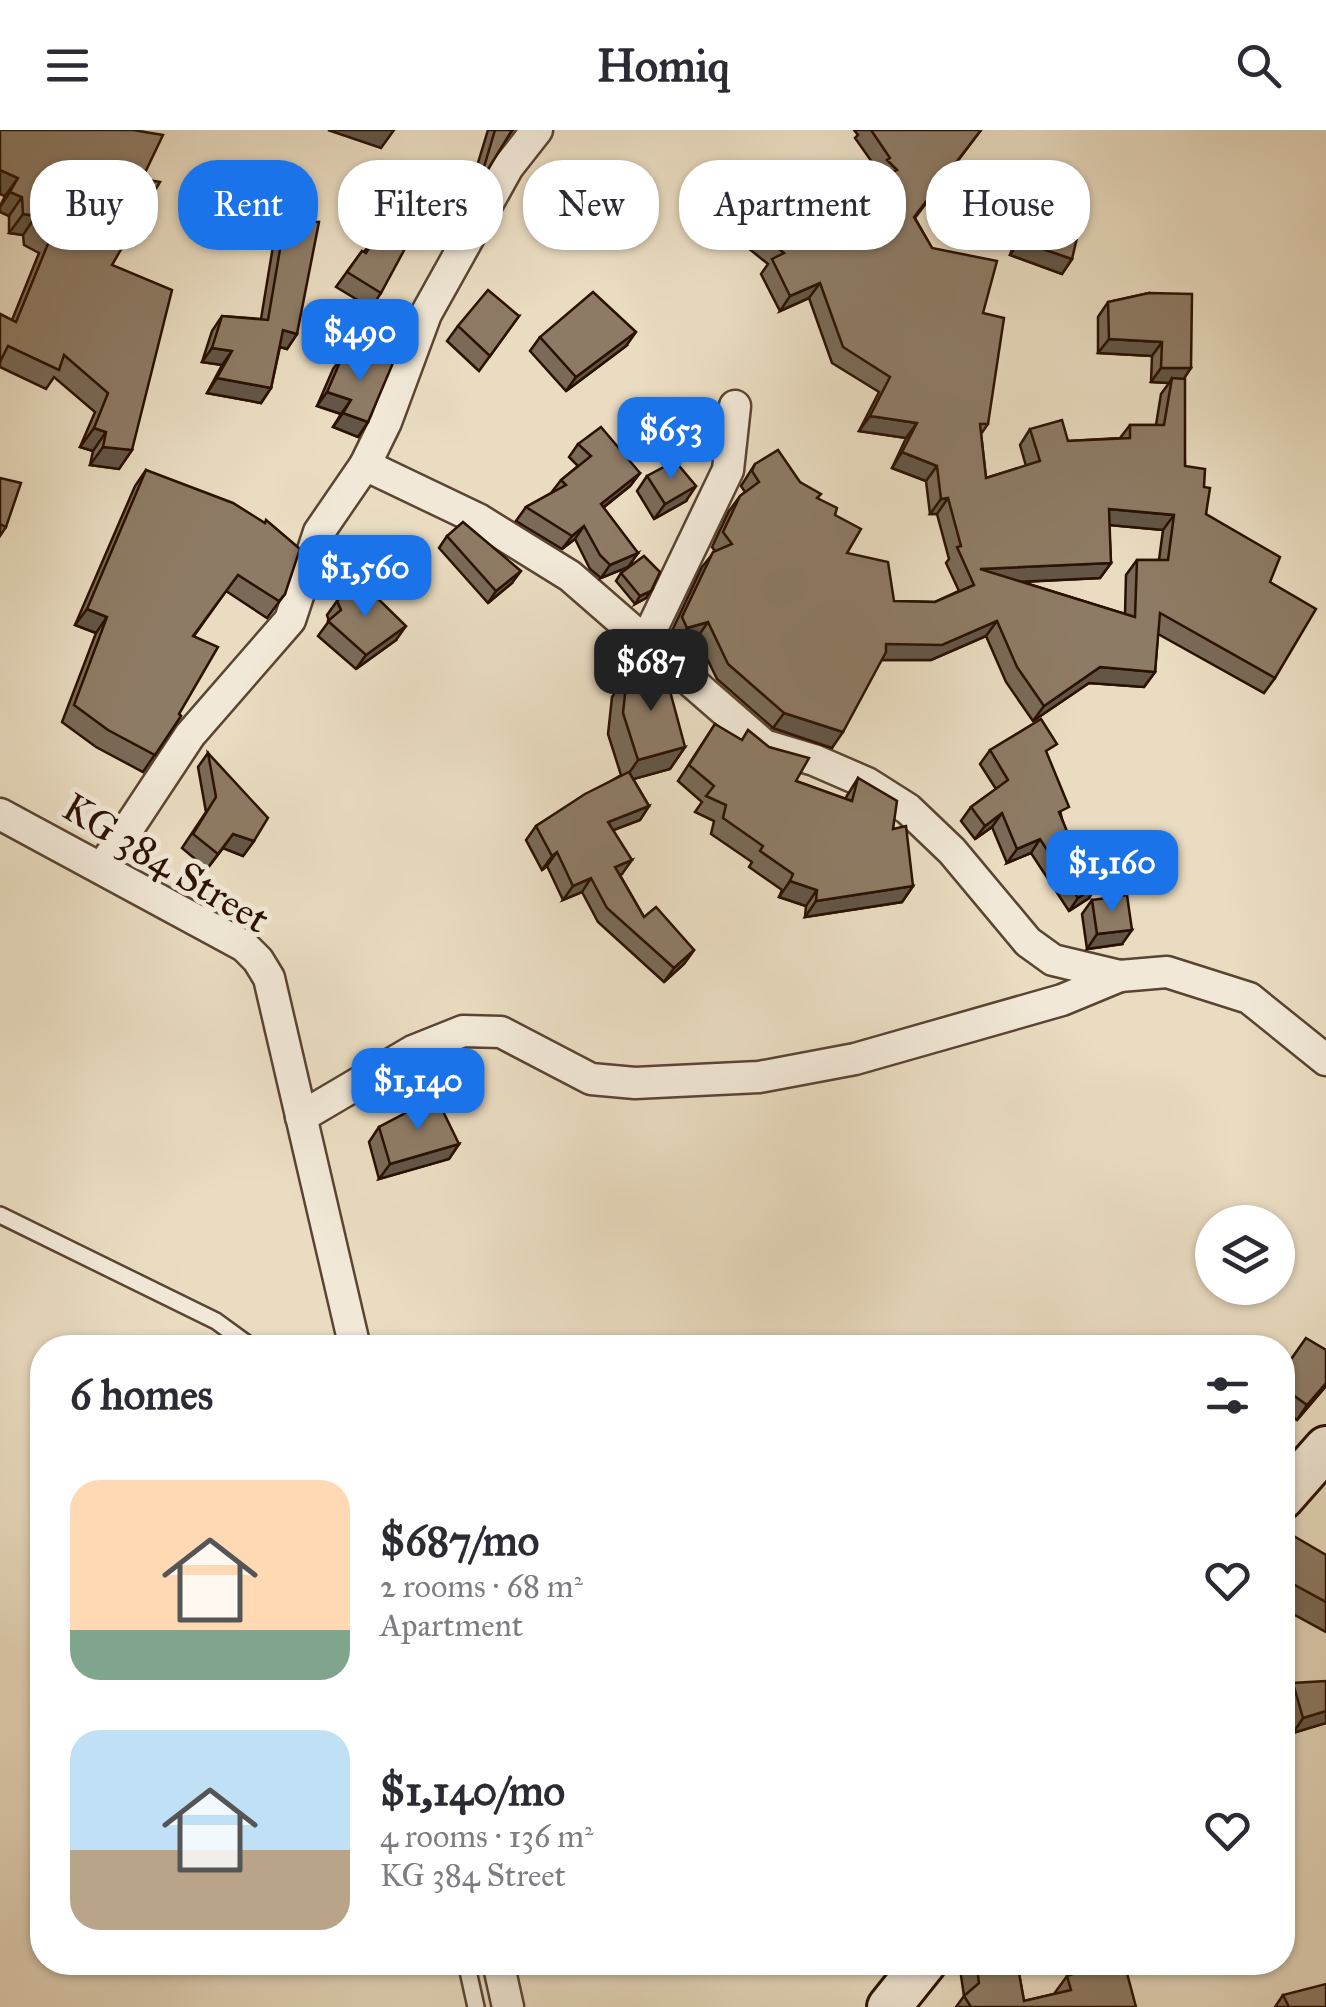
<!DOCTYPE html>
<html lang="en">
<head>
<meta charset="utf-8">
<style>
  :root { --surface:#fff; --page:#f2f2f3; --text:#2b2b33; --muted:#7c7c81; --accent:#1a73e8 }
  body { margin:0; font-family:"IM FELL Great Primer",serif; background:var(--page); color:var(--text); height:100vh; display:flex; flex-direction:column; font-size:38px; white-space:nowrap }
  * { box-sizing:border-box; margin:0 }
  p { font-size:32px; color:var(--muted) }
  .icon { flex:none; width:55px; height:55px; fill:none; stroke:currentColor; stroke-width:2; stroke-linecap:round; stroke-linejoin:round }
  .map { position:relative; flex:1; overflow:hidden }
  .drawer { position:absolute; left:30px; top:1205px; width:1265px; height:640px; display:flex; flex-direction:column; background:var(--surface); border-radius:40px; box-shadow:0 2px 8px #0004 }
  .drawer>* { flex:none }
  .top-card { position:absolute; left:30px; top:30px; width:1268px; height:90px; display:flex; gap:20px }
  .buttons { position:absolute; left:1195px; top:1075px; display:grid; gap:20px }
  .buttons a { display:grid; place-items:center; width:100px; height:100px; border-radius:50%; background:var(--surface); box-shadow:0 2px 8px #0004; font-size:50px }
  .price { position:absolute; translate:-50% -85px; padding:0 22px; border-radius:20px; background:var(--accent); color:#fff; font-size:32px; line-height:65px; filter:drop-shadow(0 2px 5px #0008) }
  .price::after { content:''; position:absolute; left:50%; top:60px; width:30px; height:22px; margin-left:-15px; background:inherit; clip-path:polygon(0 0,100% 0,50% 100%) }
  .price.active { background:#222; color:#fff }
  ul { padding:0; list-style:none }
  li { display:flex; align-items:center; gap:30px; height:250px; padding:0 40px }
  li span { display:grid; place-items:center; flex:none; width:280px; height:200px; border-radius:30px; color:#555 }
  li>.icon { margin-inline-start:auto }
  span .icon { width:120px; height:120px; fill:#fffc; stroke-width:1 }
  li b { font-size:42px }
  h2 { display:flex; justify-content:space-between; align-items:center; height:120px; padding:0 40px; font-size:42px }
  .pill { padding:0 35px; border-radius:40px; background:var(--surface); box-shadow:0 2px 8px #0004; font-size:35px; line-height:90px }
  .pill.active { background:var(--accent); color:#fff }
  header { display:flex; justify-content:space-between; align-items:center; height:130px; padding:0 40px; background:var(--surface); font-size:45px; font-weight:800 }
  .map>svg:first-child { display:block }
  .lines { fill:none; stroke-linecap:round; stroke-linejoin:round }
  .lane-casing { stroke:#5a4432; stroke-width:20 }
  .street-casing { stroke:#5a4432; stroke-width:35 }
  .secondary-casing { stroke:#2a1102; stroke-width:48 }
  .lane { stroke:#f1e8d7; stroke-width:15 }
  .street { stroke:#f1e8d7; stroke-width:30 }
  .secondary { stroke:#f1e8d7; stroke-width:42 }
  .wall { fill:#7a6a57; stroke:#2a1102; stroke-width:2.5; fill-rule:evenodd }
  .shaded-wall { fill:#635647; stroke:#2a1102; stroke-width:2.5 }
  .building { fill:#8e7b65; stroke:#2a1102; stroke-width:2.5; fill-rule:evenodd }
  .labels { text-anchor:middle; dominant-baseline:central; stroke-width:10; stroke-linejoin:round; paint-order:stroke }
  .street-label { font-size:40px; fill:#2a1102; stroke:#f1e8d7 }
</style>
</head>
<body>
<header><svg class="icon" aria-label="menu" viewBox="0 0 24 24"><path d="M4 6h16M4 12h16M4 18h16"/></svg>Homiq<svg class="icon" aria-label="search" viewBox="0 0 24 24"><circle cx="10" cy="10" r="6"/><path d="M15 15l6 6"/></svg></header>
<div class="map">
<svg width="1326" height="1877" viewBox="0 0 1326 1877">
  <rect width="100%" height="100%" fill="#eadcc1"/>
  <filter id="stains"><feTurbulence type="fractalNoise" baseFrequency=".002" numOctaves="4"/><feColorMatrix values="0 0 0 0 .2 0 0 0 0 .09 0 0 0 0 .02 0 0 0 .5 -.17"/></filter>
  <radialGradient id="worn" r=".72"><stop offset=".6" stop-color="#630" stop-opacity="0"/><stop offset="1" stop-color="#630" stop-opacity=".3"/></radialGradient>
  <g class="lines">
    <g class="lane-casing">
      <g id="lane">
        <path d="M0,1085L216,1191L253,1218"/>
        <path d="M466,1832L476,1877"/>
      </g>
    </g>
    <g class="street-casing">
      <g id="street">
        <path d="M365,335L478,389L570,446L764,615L814,630L867,653L908,679L952,721L1028,812L1053,830L1120,846L1167,842L1249,868L1326,930"/>
        <path d="M646,511L728,340L735,276"/>
        <path d="M0,684L244,816L258,830L269,848L355,1218"/>
        <path d="M102,738L190,605L290,490L319,402L365,335L386,292L426,184L508,37L537,0"/>
        <path d="M301,987L413,921L463,901L501,902L591,949L635,953L759,947L855,929L1062,870L1120,846"/>
        <path d="M498,1832L508,1877"/>
      </g>
    </g>
    <g class="secondary-casing">
      <g id="secondary">
        <path d="M1282,1368L1326,1318"/>
        <path d="M889,1877L925,1832"/>
      </g>
    </g>
    <use href="#lane" class="lane"/>
    <use href="#street" class="street"/>
    <use href="#secondary" class="secondary"/>
  </g>
  <g class="wall">
    <path d="M0,0L142,49L112,135L132,320L119,339L90,335L93,321L80,317L95,282L54,247L46,259L0,237V184L12,190L39,123L24,115L23,105L9,103V86L0,82V76L5,66L0,64Z"/>
    <path d="M488,0H513L502,15L466,72Z"/>
    <path d="M854,0H981L915,88L932,118L983,183L988,294L981,304L986,348L1026,336L1020,315L1030,299L1068,311L1120,308L1130,295H1156L1161,264L1169,253L1151,252L1152,226L1098,223V187L1108,172L1149,163L1183,249L1185,336L1204,357L1206,384L1270,452L1275,548L1264,563L1158,504L1155,542L1144,557L1089,553L1033,591L1006,552L986,506L931,530H881L832,618L773,598L717,549L697,508L676,513L671,503L702,437L715,421L712,417L729,381L740,366L745,362L741,356L755,334L800,352L818,368L835,385L847,423L894,471L935,472L959,461L946,433L949,429L937,384H930L926,351L892,338L906,308L859,301L879,262L832,233L809,168L780,181L761,144L768,134L717,93L709,73L720,57L774,70L827,75L879,49L876,46L879,42L855,8L858,5ZM1109,395L1163,400L1159,430H1137L1126,445L1125,484L1022,452L1100,448L1111,433Z"/>
    <path d="M1030,83L1072,129L1062,144L1010,125L1019,97Z"/>
    <path d="M285,90L297,204L287,219L280,217L271,258L261,273L207,263L222,235L202,232L212,201L222,186L261,189L275,104Z"/>
    <path d="M379,101L381,163L371,178L336,157L362,121L364,122Z"/>
    <path d="M519,186L479,241L447,211L458,196Z"/>
    <path d="M540,207L626,216L566,261L530,221Z"/>
    <path d="M343,225L368,292L358,307L333,297L341,284L317,276L333,239Z"/>
    <path d="M578,314L640,343L630,356L603,378L638,423L628,437L601,448L590,439L575,409L562,419L516,391L526,377L551,363L561,350L578,336L569,327Z"/>
    <path d="M146,340L285,464L267,488L226,461L194,506L179,584L181,586L143,642L96,617L62,592L96,503L75,495L135,356Z"/>
    <path d="M647,346L686,371L654,389L637,361Z"/>
    <path d="M0,348L6,397L0,406Z"/>
    <path d="M447,406L512,453L488,473L439,418Z"/>
    <path d="M621,443L646,468L635,474L616,451Z"/>
    <path d="M337,471L396,510L356,539L318,506L329,491L327,485Z"/>
    <path d="M627,545L685,617L670,639L633,649L649,676L640,690L613,700L622,744L620,745L644,787L694,820L684,834L664,852L598,792L582,762L563,770L547,736L542,740L526,710L536,696L621,645L608,604L612,567Z"/>
    <path d="M715,594L796,651L845,669L858,648L893,699L913,756L902,772L805,787L806,776L779,767L782,760L749,737L752,732L711,704L714,691L695,682L702,672L678,651Z"/>
    <path d="M990,620L1048,627L1062,689L1089,768L1069,781L1031,723L1007,733L992,697L975,709L961,691L971,677L996,659L980,634Z"/>
    <path d="M208,623L254,711L243,726L223,718L207,739L182,718L206,682L198,637Z"/>
    <path d="M1092,770L1122,814L1087,819L1082,784Z"/>
    <path d="M379,997L459,1014L449,1029L379,1049L369,1012Z"/>
    <path d="M1282,1242L1326,1256L1297,1290L1282,1279Z"/>
    <path d="M1282,1417L1326,1425V1502L1282,1478Z"/>
    <path d="M1293,1553L1326,1593L1293,1603L1283,1567Z"/>
    <path d="M959,1832H1017L1024,1871L1054,1864L1067,1846L1136,1877H956L964,1866Z"/>
    <path d="M1283,1865L1326,1877H1275Z"/>
  </g>
  <g class="shaded-wall">
    <path d="M328,0H394L381,18Z"/>
    <path d="M0,40L18,48L5,66L0,64Z"/>
    <path d="M10,62L22,67L9,86L0,82V77Z"/>
    <path d="M23,84L36,86L23,105L9,103Z"/>
    <path d="M1020,111L1072,129L1062,144L1010,125Z"/>
    <path d="M820,153L809,168L780,181L790,166Z"/>
    <path d="M283,200L297,204L287,219L273,215Z"/>
    <path d="M636,202L626,216L566,261L576,247Z"/>
    <path d="M1109,209L1162,212L1152,226L1098,223Z"/>
    <path d="M212,218L232,221L222,235L202,232Z"/>
    <path d="M1161,238H1191L1181,253L1172,248L1169,253L1151,252Z"/>
    <path d="M217,248L271,258L261,273L207,263Z"/>
    <path d="M327,262L351,270L341,284L317,276Z"/>
    <path d="M343,283L368,292L358,307L333,297Z"/>
    <path d="M870,286L917,293L906,308L859,301Z"/>
    <path d="M94,298L106,302L93,321L80,317Z"/>
    <path d="M103,317L132,320L119,339L90,335Z"/>
    <path d="M902,322L937,336L926,351L892,338Z"/>
    <path d="M640,343L630,356L591,387L601,374Z"/>
    <path d="M696,356L686,371L654,389L665,374Z"/>
    <path d="M948,368L937,384H930L941,369Z"/>
    <path d="M1109,379L1174,385L1163,400L1098,394Z"/>
    <path d="M584,396L575,409L562,419L572,406Z"/>
    <path d="M638,423L628,437L601,448L610,435Z"/>
    <path d="M1111,433L1100,448L974,454L980,439Z"/>
    <path d="M521,441L512,453L488,473L496,461Z"/>
    <path d="M651,461L646,468L635,474L640,466Z"/>
    <path d="M87,479L107,487L96,503L75,495Z"/>
    <path d="M997,491L986,506L931,530H875L886,514Z"/>
    <path d="M708,492L697,508L676,513L687,498Z"/>
    <path d="M406,496L396,510L356,539L366,525Z"/>
    <path d="M1100,537L1155,542L1144,557L1089,553L1033,591L1044,576Z"/>
    <path d="M784,583L843,602L832,618L773,598Z"/>
    <path d="M685,617L670,639L623,652L638,630Z"/>
    <path d="M649,676L640,690L598,706L608,692Z"/>
    <path d="M1002,683L992,697L975,709L985,696Z"/>
    <path d="M233,704L254,711L243,726L223,718L207,739Z"/>
    <path d="M1040,709L1031,723L1007,733L1017,719Z"/>
    <path d="M557,722L547,736L542,740L552,726Z"/>
    <path d="M632,730L622,744L605,751L615,737Z"/>
    <path d="M591,748L582,762L563,770L573,756Z"/>
    <path d="M790,751L817,760L806,776L779,767Z"/>
    <path d="M1098,754L1089,768L1069,781L1078,768Z"/>
    <path d="M913,756L902,772L805,787L816,771Z"/>
    <path d="M1132,800L1122,814L1087,819L1097,804Z"/>
    <path d="M694,820L684,834L664,852L674,838Z"/>
    <path d="M459,1014L449,1029L379,1049L390,1034Z"/>
    <path d="M1326,1253V1256L1297,1290L1307,1275Z"/>
    <path d="M1326,1581V1593L1293,1603L1303,1588Z"/>
  </g>
  <g class="building">
    <path d="M0,0H133L163,5L142,49L160,52L112,135L172,160L132,320L103,317L106,302L94,298L108,263L64,225L59,240L8,216L0,232V184L16,192L52,104L37,96L36,86L23,84L22,67L10,62L18,48L0,40Z"/>
    <path d="M495,0H512L479,54Z"/>
    <path d="M871,0H981L914,87L932,118L997,131L983,183L1004,188L988,294H980L986,348L1040,331L1030,299L1062,290L1068,311L1130,308V295H1164L1172,248L1185,249V336L1205,339L1204,357L1210,358L1206,384L1280,427L1270,452L1316,479L1275,548L1160,483L1155,542L1100,537L1044,576L1017,537L997,491L942,515L886,514V522L843,602L784,583L728,534L708,492L687,498L682,487L713,422L732,414L723,402L740,366L759,352L752,341L755,334L778,320L800,352L821,364L817,368L837,378L835,385L861,399L847,423L888,432L894,471L935,472L974,455L957,417L961,416L948,368L941,369L937,336L902,322L917,293L870,286L890,247L843,217L820,153L790,166L772,129L784,123L728,78L720,57L758,39L774,70L817,55L827,75L897,40L887,30L890,28ZM1109,379L1174,385L1168,430H1137L1135,487L980,439L1111,433Z"/>
    <path d="M1030,83L1080,95L1072,129L1020,111Z"/>
    <path d="M285,90L319,92L297,204L283,200L271,258L217,248L232,221L212,218L222,186L268,190Z"/>
    <path d="M379,101L408,113L381,163L347,142L362,121L366,123Z"/>
    <path d="M488,160L519,186L490,226L458,196Z"/>
    <path d="M593,162L636,202L576,247L540,207Z"/>
    <path d="M1149,163L1192,164L1191,238H1161L1162,212L1109,209L1108,172Z"/>
    <path d="M343,225L393,233L368,292L343,283L351,270L327,262Z"/>
    <path d="M601,297L640,343L601,374L638,423L610,435L600,425L584,396L572,406L526,377L566,355L561,350L591,326L578,314Z"/>
    <path d="M675,331L696,356L665,374L647,346Z"/>
    <path d="M146,340L233,373L265,393L266,390L300,419L285,464L279,471L238,445L193,506L218,517L179,584L181,586L155,625L108,600L74,575L107,487L87,479Z"/>
    <path d="M0,348L21,353L6,397L0,394Z"/>
    <path d="M463,392L521,441L496,461L447,406Z"/>
    <path d="M644,426L660,442L651,461L640,466L621,443Z"/>
    <path d="M365,456L406,496L366,525L328,491L341,480L337,471L344,464Z"/>
    <path d="M663,535L685,617L638,630L623,583L627,545Z"/>
    <path d="M1041,589L1057,614L1046,621L1069,677L1059,682L1071,711L1098,754L1078,768L1040,709L1017,719L1002,683L985,696L971,677L1008,650L990,620Z"/>
    <path d="M715,594L742,610L748,600L769,617L809,628L796,651L852,671L858,648L897,671L893,699L906,696L913,756L816,771L817,760L790,751L793,744L760,721L763,716L723,688L726,675L706,666L714,656L689,635Z"/>
    <path d="M208,623L268,688L254,711L233,704L218,724L193,704L216,667Z"/>
    <path d="M629,642L649,676L608,692L632,730L615,737L644,787L656,777L694,820L674,838L607,778L591,748L573,756L557,722L552,726L536,696L585,664Z"/>
    <path d="M1127,765L1132,800L1097,804L1092,770Z"/>
    <path d="M436,967L459,1014L390,1034L379,997Z"/>
    <path d="M1306,1208L1326,1220V1253L1307,1275L1282,1257V1242Z"/>
    <path d="M1292,1405L1326,1425V1472L1282,1448V1417Z"/>
    <path d="M1326,1551V1581L1303,1588L1293,1553Z"/>
    <path d="M976,1832H1017L1024,1871L1071,1860L1067,1846L1106,1832H1124L1136,1877H971L964,1866L979,1853Z"/>
    <path d="M1326,1854V1877H1289L1283,1865Z"/>
  </g>
  <g class="labels">
    <g class="street-label">
      <text transform="translate(166 733) rotate(31)">KG 384 Street</text>
    </g>
  </g>
  <rect width="100%" height="100%" filter="url(#stains)"/>
  <rect width="100%" height="100%" fill="url(#worn)"/>
</svg>
<div class="buttons">
<a><svg class="icon" aria-label="layers" viewBox="0 0 24 24"><path d="M12 4l9 5-9 5-9-5zM3 14l9 5 9-5"/></svg></a>
</div>
<b class="price" style="left:360px;top:254px">$490</b>
<b class="price" style="left:671px;top:352px">$653</b>
<b class="price" style="left:365px;top:490px">$1,560</b>
<b class="price active" style="left:651px;top:584px">$687</b>
<b class="price" style="left:1112px;top:785px">$1,160</b>
<b class="price" style="left:418px;top:1003px">$1,140</b>
<div class="top-card">
<a class="pill">Buy</a>
<a class="pill active">Rent</a>
<a class="pill">Filters</a>
<a class="pill">New</a>
<a class="pill">Apartment</a>
<a class="pill">House</a>
</div>
<section class="drawer">
<h2>6 homes<svg class="icon" aria-label="filters" viewBox="0 0 24 24"><path d="M4 7h16M4 17h16"/><circle cx="9" cy="7" r="2"/><circle cx="15" cy="17" r="2"/></svg></h2>
<ul>
<li><span style="background:linear-gradient(#ffd9b3 75%,#7fa58c 0)"><svg class="icon" aria-label="home" viewBox="0 0 24 24"><path d="M3 11l9-7 9 7M6 9v11h12V9"/></svg></span><div><b>$687/mo</b><p>2 rooms · 68 m²</p><p>Apartment</p></div><svg class="icon" aria-label="heart" viewBox="0 0 24 24"><path d="M12 20l-8-8c-3-5 5-10 8-4 3-6 11-1 8 4z"/></svg></li>
<li><span style="background:linear-gradient(#bfe0f5 60%,#b9a48a 0)"><svg class="icon" aria-label="home" viewBox="0 0 24 24"><path d="M3 11l9-7 9 7M6 9v11h12V9"/></svg></span><div><b>$1,140/mo</b><p>4 rooms · 136 m²</p><p>KG 384 Street</p></div><svg class="icon" aria-label="heart" viewBox="0 0 24 24"><path d="M12 20l-8-8c-3-5 5-10 8-4 3-6 11-1 8 4z"/></svg></li>
</ul>
</section>
</div>
</body>
</html>
